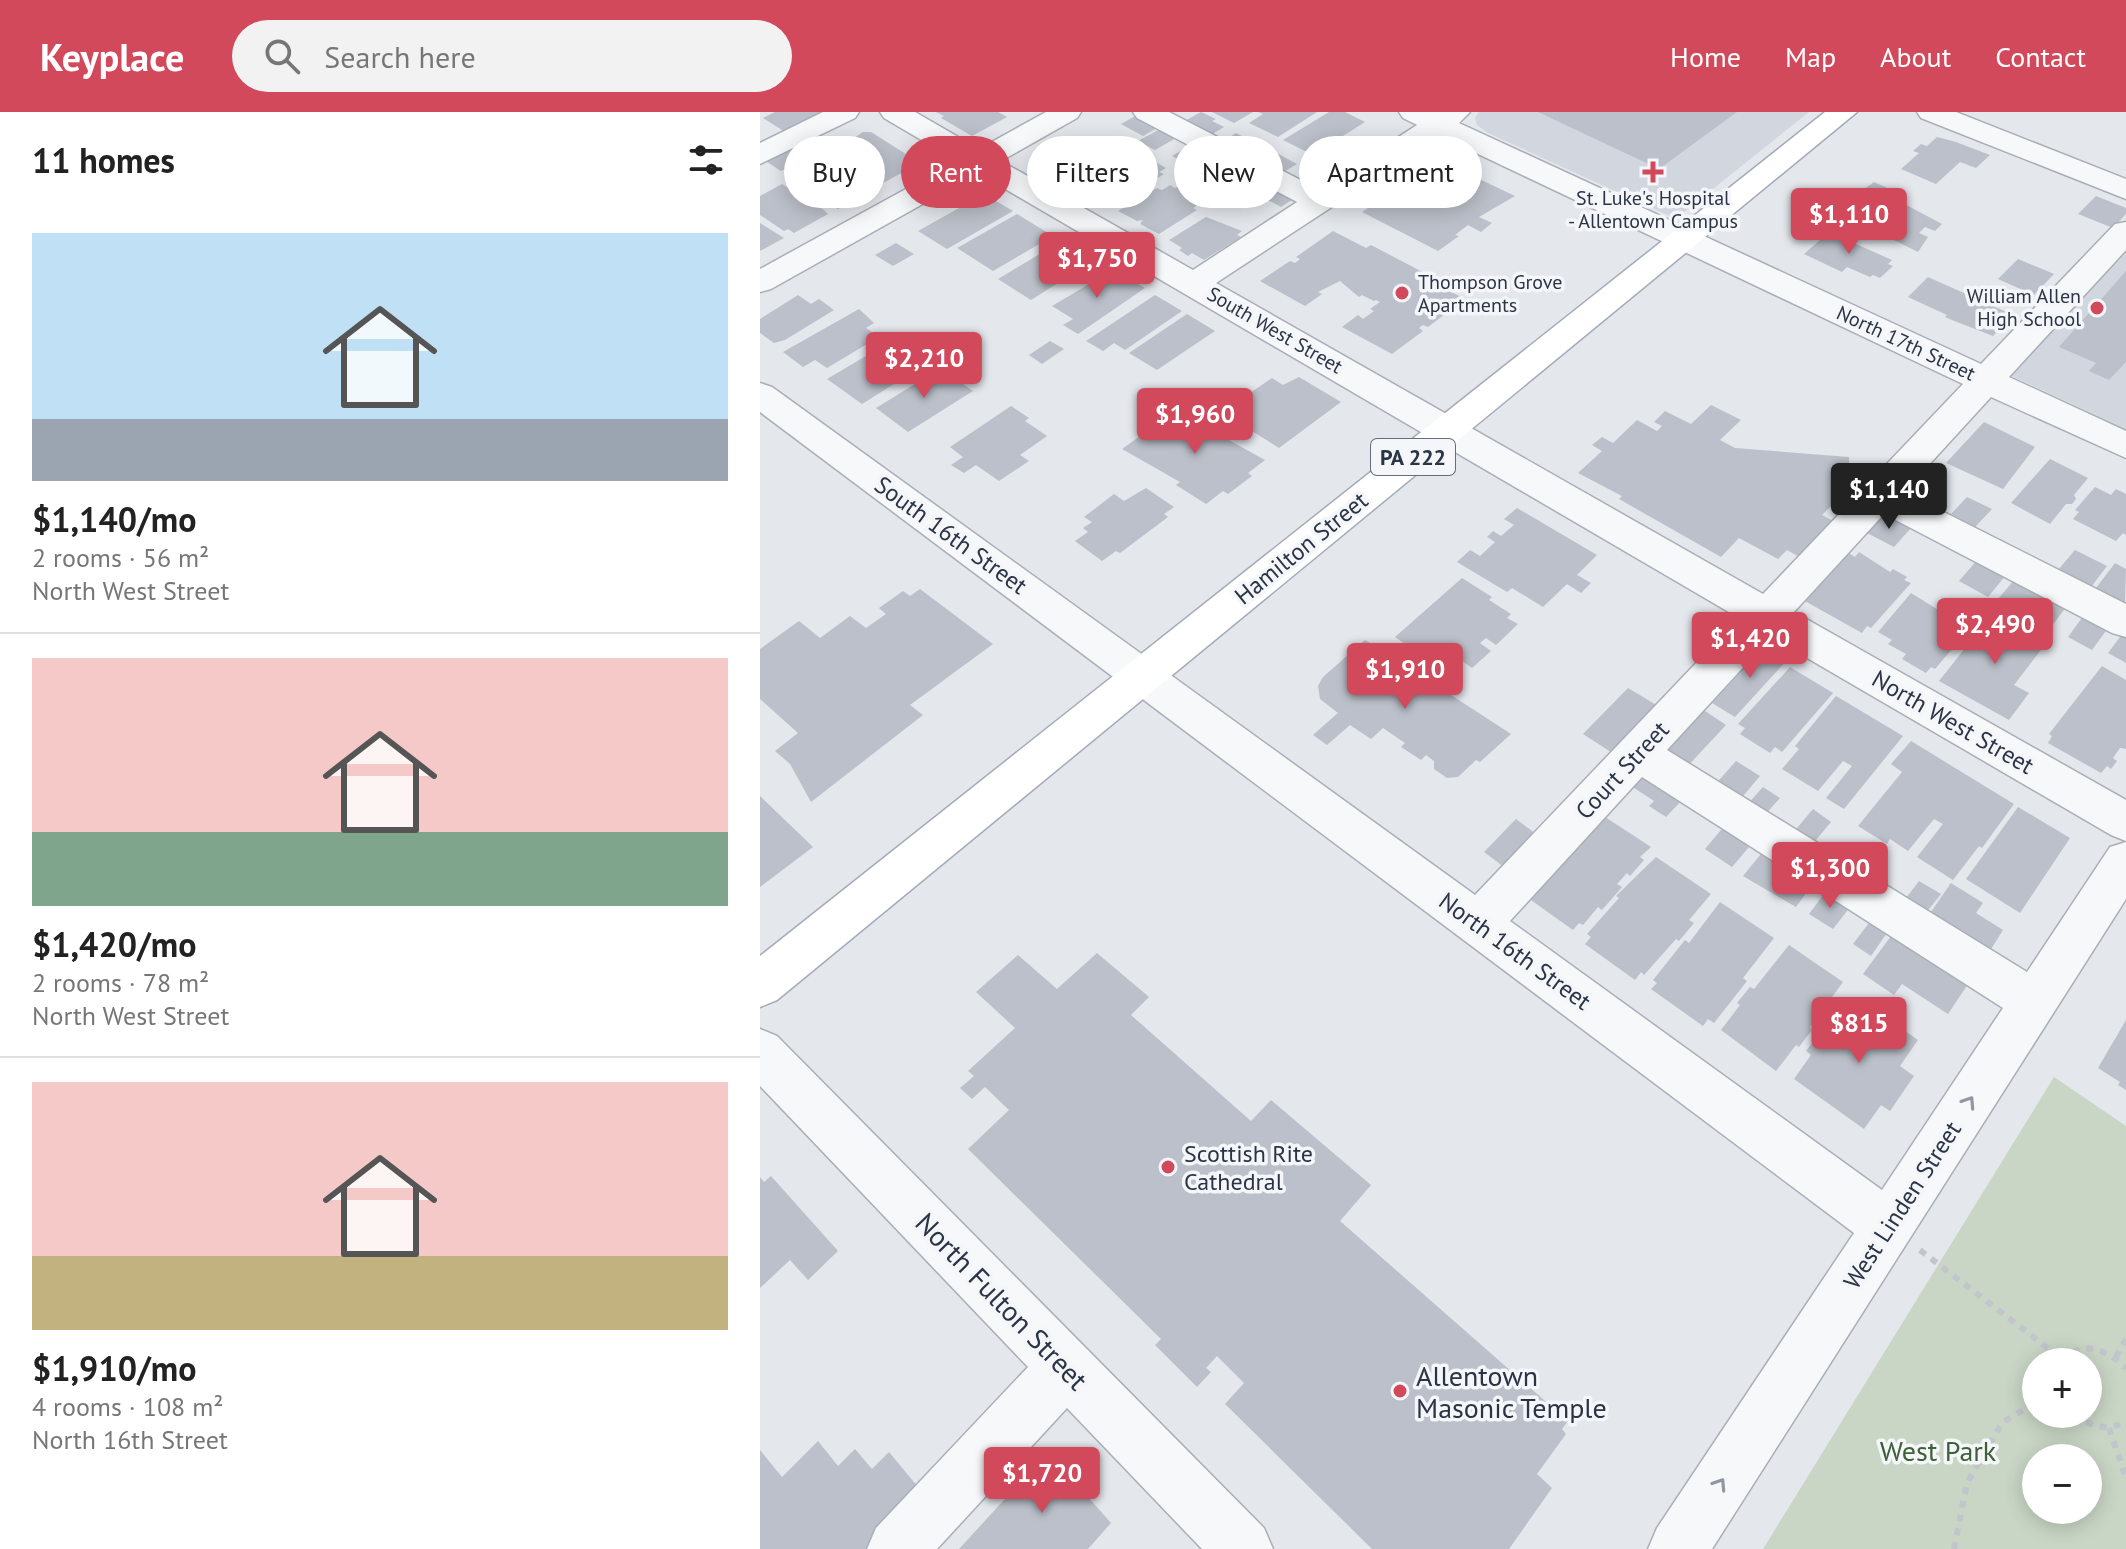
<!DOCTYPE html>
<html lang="en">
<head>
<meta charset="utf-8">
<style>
  :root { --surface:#fff; --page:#f2f2f2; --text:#222; --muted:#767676; --line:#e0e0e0; --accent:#d1495b }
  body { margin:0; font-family:"PT Sans",sans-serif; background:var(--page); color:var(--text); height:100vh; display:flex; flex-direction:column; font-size:30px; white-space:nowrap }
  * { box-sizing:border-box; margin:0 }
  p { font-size:26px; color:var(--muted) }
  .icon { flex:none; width:44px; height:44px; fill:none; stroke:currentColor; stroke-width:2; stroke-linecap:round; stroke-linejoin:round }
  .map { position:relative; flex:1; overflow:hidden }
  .sheet { display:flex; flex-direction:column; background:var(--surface); width:760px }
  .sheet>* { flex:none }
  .guide { position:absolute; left:24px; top:24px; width:760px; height:72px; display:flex; gap:16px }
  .controls { position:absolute; left:1262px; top:1236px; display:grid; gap:16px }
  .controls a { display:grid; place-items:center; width:80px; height:80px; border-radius:50%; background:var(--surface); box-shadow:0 4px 20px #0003; font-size:40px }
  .price { position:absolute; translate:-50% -68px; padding:0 18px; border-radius:8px; background:var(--accent); color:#fff; font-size:26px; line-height:52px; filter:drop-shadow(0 2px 4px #0008) }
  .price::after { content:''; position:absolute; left:50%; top:48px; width:24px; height:18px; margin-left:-12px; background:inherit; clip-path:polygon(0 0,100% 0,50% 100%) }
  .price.on { background:#222; color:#fff }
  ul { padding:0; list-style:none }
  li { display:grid; align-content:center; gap:16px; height:424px; padding:0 32px }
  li+li { border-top:2px solid var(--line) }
  li span { display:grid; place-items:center; height:248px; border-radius:0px; color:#555 }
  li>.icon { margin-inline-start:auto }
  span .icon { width:144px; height:144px; fill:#fffc; stroke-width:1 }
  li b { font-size:34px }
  h2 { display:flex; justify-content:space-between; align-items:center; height:96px; padding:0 32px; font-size:34px }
  .tag { padding:0 28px; border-radius:36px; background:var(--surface); box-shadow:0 4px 20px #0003; font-size:28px; line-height:72px }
  .tag.on { background:var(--accent); color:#fff }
  header { display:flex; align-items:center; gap:48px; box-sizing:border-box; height:112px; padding:0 40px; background:var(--accent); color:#fff }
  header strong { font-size:38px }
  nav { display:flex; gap:44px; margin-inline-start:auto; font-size:28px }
  .search { width:560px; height:72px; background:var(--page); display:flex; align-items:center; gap:20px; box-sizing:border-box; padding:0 28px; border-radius:44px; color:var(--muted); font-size:30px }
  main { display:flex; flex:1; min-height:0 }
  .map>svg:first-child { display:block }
  .built { fill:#d2d6de }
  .green { fill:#c9d6c5; fill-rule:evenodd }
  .building { fill:#bbc0ca }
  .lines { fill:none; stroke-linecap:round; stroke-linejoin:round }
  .minor-casing { stroke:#a9aeb7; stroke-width:3 }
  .major-casing { stroke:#a3abb8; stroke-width:3 }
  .path { stroke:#c2c5cb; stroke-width:6; stroke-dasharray:7 7; stroke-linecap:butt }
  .minor { fill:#f7f8fa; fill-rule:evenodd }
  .major { fill:#fff; fill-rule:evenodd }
  .oneway { stroke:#9196a0 }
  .poi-dot { fill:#d1495b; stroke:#f4f6f9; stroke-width:3 }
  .labels { text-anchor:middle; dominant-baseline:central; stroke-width:7; stroke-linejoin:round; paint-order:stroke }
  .far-poi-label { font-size:20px; fill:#2b3445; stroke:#f4f6f9 }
  .far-street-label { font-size:20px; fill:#2b3445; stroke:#f4f6f9 }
  .shield { fill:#f4f6f9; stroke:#676e7b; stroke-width:2 }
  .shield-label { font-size:22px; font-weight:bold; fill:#2b3445 }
  .street-label { font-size:24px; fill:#2b3445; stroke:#f4f6f9 }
  .poi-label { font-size:24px; fill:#2b3445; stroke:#f4f6f9; text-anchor:start }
  .near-street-label { font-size:28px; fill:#2b3445; stroke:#f4f6f9 }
  .near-poi-label { font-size:28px; fill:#2b3445; stroke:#f4f6f9; text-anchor:start }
  .near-park-label { font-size:28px; fill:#3f6138; stroke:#f4f6f9 }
</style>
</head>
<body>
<header>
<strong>Keyplace</strong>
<div class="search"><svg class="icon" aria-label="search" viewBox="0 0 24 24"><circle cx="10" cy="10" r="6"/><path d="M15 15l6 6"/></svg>Search here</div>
<nav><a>Home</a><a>Map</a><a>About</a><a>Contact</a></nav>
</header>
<main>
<section class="sheet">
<h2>11 homes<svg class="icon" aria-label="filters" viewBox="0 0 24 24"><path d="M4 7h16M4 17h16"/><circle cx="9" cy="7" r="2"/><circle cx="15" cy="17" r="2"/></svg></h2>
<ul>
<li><span style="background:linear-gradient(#bfe0f5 75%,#9aa5b1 0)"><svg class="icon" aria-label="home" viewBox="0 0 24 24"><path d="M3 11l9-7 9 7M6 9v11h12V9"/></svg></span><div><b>$1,140/mo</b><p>2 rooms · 56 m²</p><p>North West Street</p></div></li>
<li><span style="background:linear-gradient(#f6c9c9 70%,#7fa58c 0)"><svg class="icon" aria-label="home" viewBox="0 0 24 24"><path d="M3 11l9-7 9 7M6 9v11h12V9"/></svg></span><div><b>$1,420/mo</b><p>2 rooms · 78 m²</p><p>North West Street</p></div></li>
<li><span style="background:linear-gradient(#f6c9c9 70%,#c2b280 0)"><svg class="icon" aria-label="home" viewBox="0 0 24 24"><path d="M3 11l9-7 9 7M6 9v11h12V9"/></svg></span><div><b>$1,910/mo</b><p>4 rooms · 108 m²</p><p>North 16th Street</p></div></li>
</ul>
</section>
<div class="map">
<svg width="1366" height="1437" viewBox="0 0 1366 1437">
  <rect width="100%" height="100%" fill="#e4e7ec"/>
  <g class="built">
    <path d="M719,0H1049L924,100L912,105L728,21L717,13L715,6Z"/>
    <path d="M1366,134V317L1252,264L1249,257Z"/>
  </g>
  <path class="green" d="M1294,965L1366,1014V1437H1003ZM1276,1250H1328V1302H1276ZM1276,1346H1328V1398H1276Z"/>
  <g class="building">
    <path d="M15,0H75L30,23L3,6Z"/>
    <path d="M176,0H238L247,5L212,24L181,6L184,4Z"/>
    <path d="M441,0L456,7L452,9L464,15L449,24L423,10Z"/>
    <path d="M452,0H493L474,11Z"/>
    <path d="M498,0H557L518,25L489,11L503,2Z"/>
    <path d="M569,0H585L605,10L553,43L523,28Z"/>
    <path d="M778,0H977L899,57Z"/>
    <path d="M377,3L399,15L383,24L361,12Z"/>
    <path d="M400,17L416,26L395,38L378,29Z"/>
    <path d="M103,20H111L160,51L123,71L67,38L75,33L79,36Z"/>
    <path d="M476,21L501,34L485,44L460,31Z"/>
    <path d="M334,24L358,38L303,70L271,53L312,29L315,31Z"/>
    <path d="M1177,25L1196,30L1230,43L1216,56L1200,50L1176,72L1141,57L1159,41L1153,39L1161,32L1167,34Z"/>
    <path d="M432,32L450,41L429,53L412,44Z"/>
    <path d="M39,33L54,42L21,59L7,50Z"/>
    <path d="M511,38L537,52L522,61L496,48Z"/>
    <path d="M379,41L406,56L399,60L404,62L391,70L395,72L359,93L351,96L311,74L352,48L355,50Z"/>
    <path d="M453,43L472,53L452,65L434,55Z"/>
    <path d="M675,46L755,84L719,105L732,111L727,115L721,120L708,113L695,123L699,124L678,139L602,100L620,88L615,85L629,75L636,79L641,75L635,72Z"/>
    <path d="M64,48L113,78L78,97L27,68Z"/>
    <path d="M1114,70L1143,83L1137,88L1182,112L1175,119L1165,115L1159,121L1168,125L1158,140L1108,115L1101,122L1072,109L1089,95L1084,93L1086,90Z"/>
    <path d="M22,72L64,98L68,102L34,121L28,117L24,119L0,103V84Z"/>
    <path d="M410,73L415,76L420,73L441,85L435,88L441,91L433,96L437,98L399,122L380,112L383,108L377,109L358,99L397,76L402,78Z"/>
    <path d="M511,73L535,86L521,95L497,82Z"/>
    <path d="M224,82L253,99L187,137L158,119Z"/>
    <path d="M1336,84L1366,96V102L1353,116L1318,102Z"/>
    <path d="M257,102L293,124L233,159L197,136Z"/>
    <path d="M446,105L482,119L477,123L481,125L444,148L432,141L428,144L419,138L422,136L409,128Z"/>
    <path d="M0,111L24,126L0,139Z"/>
    <path d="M573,119L606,136L611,133L674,166L670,169L705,187L668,215L663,213L659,216L663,219L632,242L582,215L598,203L603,207L614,199L610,197L620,190L616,188L614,189L602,183L599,185L580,169L558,180L562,182L545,194L500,169L530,149L535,151L540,147L536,145Z"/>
    <path d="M1069,120L1132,148L1128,152L1133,154L1120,166L1113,163L1110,165L1087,155L1082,160L1044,142Z"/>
    <path d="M303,128L336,147L271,188L238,167Z"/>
    <path d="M136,131L154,142L133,154L115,143Z"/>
    <path d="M1258,147L1294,162L1274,183L1238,167Z"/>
    <path d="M353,158L385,176L318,222L303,213L313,207L292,194Z"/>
    <path d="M1366,159V250L1349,268L1329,259L1336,251L1299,235Z"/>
    <path d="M1168,165L1253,203L1233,224L1192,208L1185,205L1187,203L1148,185Z"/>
    <path d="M38,183L51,192L59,187L74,198L25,228L14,231L0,221V207Z"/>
    <path d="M395,183L422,199L365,238L354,231L343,239L326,229Z"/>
    <path d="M99,197L114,211L106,216L119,225L67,256L55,248L43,255L23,240Z"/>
    <path d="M427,202L455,219L397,258L369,241Z"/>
    <path d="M290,229L304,237L282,252L269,243Z"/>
    <path d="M123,234L130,239L136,235L149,244L143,247L158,257L102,292L67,267Z"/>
    <path d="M181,256L213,279L148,320L116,296Z"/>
    <path d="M539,265L581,290L519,336L476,309L484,303L466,292L485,278L490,281L512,266L523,273Z"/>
    <path d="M951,293L981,308L960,328L975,336L1089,345L1091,396L1071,394L1062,403L1077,411L1043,447L1027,438L1018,447L979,426L961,445L859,387L862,384L818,361L842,339L832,333L842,325L853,331L877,308L897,319L902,314L894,310L905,299L931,312Z"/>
    <path d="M251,294L269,306L265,309L287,324L260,343L269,349L239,369L216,353L204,361L191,353L203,345L190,335Z"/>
    <path d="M421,295L452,315L449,317L505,348L488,361L492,364L468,382L463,379L446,392L416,373L420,370L362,337Z"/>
    <path d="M1224,310L1275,335L1243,377L1186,351Z"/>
    <path d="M1290,347L1328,366L1314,383L1316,387L1312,392H1306L1290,412L1251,391Z"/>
    <path d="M1335,375L1351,383L1356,377L1366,382V423L1363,421L1356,429L1313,407L1319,400L1315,398Z"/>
    <path d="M386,376L414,395L404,402L408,405L360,441L356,439L342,449L315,429L328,420L323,416L332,410L324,405L354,382L364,389Z"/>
    <path d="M1207,385L1232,397L1215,415L1191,402Z"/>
    <path d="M757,396L837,443L817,463L831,471L821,481L807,472L783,495L752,476L747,480L697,450L710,438L720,444L735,430L727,425L733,419L741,424L754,413L744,407Z"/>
    <path d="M1125,402L1151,416L1134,435L1107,421Z"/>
    <path d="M1315,438L1347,454L1331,475L1298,458Z"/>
    <path d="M1087,440L1095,445L1099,440L1130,460L1133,457L1147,465L1144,468L1151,471L1111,516L1107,514L1102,521L1043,488Z"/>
    <path d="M1218,447L1246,463L1228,485L1199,469Z"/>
    <path d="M1355,451L1366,457L1365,491L1336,476Z"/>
    <path d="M702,466L732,485L729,488L751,502L747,506L758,512L736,533L726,526L720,531L731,539L712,556L701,548L687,561L635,525Z"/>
    <path d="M1255,467L1307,494L1291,515L1238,487Z"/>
    <path d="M160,477L233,532L150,593L163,603L51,690L30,652L15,639L38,621L0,587V537L39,509L60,526L90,504L106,516L126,502L119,496L143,479L150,484Z"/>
    <path d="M1151,481L1209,517L1175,557L1171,555L1166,561L1142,547L1146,542L1128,532L1132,528L1118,520Z"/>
    <path d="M1233,501L1287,530L1254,573L1269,581L1249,608L1179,569Z"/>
    <path d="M1324,503L1348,516L1332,538L1308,525Z"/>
    <path d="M1363,521L1366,523V551L1348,541Z"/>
    <path d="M605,528L648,555L651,552L671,565L668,568L751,622L720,650L716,648L698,665L687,666L674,657V649L666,643L661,648L641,635L645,631L623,616L611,627L590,613L567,633L553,623L578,601L560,587L558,574L563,565Z"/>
    <path d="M1004,533L1028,547L975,605L952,591L980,561L975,558L983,549L988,551Z"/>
    <path d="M1342,554L1366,568V637L1360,636L1353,646L1357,649L1351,657L1347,654L1341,661L1288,631L1292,624L1289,622Z"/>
    <path d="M1030,555L1073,581L1022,640L1015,635L1010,641L980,622L985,616L978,612Z"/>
    <path d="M868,576L898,594L854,642L823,622Z"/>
    <path d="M1076,584L1143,624L1084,697L1066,686L1092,654L1083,649L1058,679L1022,657L1039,637L1035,634Z"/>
    <path d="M939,595L966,613L924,658L898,641Z"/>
    <path d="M1151,629L1254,692L1222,736L1219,734L1193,768L1157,745L1183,712L1174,707L1148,739L1130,727L1127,732L1098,714L1142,660L1131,652Z"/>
    <path d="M976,649L1000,664L978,690L954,674Z"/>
    <path d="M882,657L925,685L906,705L889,694L894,689L868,672Z"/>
    <path d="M1003,675L1020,686L1002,706L985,695Z"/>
    <path d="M0,684L53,735L0,775Z"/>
    <path d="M1258,695L1310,726L1260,801L1206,767Z"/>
    <path d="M1053,697L1071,710L1051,734L1032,722Z"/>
    <path d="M839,701L891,735L880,745L884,748L870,764L867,761L857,772L862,775L842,798L838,795L823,813L819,811L813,818L768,786Z"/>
    <path d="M756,707L780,725L748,758L724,740Z"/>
    <path d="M966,712L994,729L972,755L945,737Z"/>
    <path d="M1005,737L1055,769L1036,795L983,764Z"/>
    <path d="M896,745L951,782L929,808L934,811L919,829L916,827L884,863L881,860L875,868L825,832L831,825L827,822L859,786L856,784Z"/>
    <path d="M1159,769L1181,782L1162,806L1141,793Z"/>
    <path d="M1191,771L1223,791L1216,801L1243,818L1226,845L1166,807Z"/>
    <path d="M1067,778L1091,794L1073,817L1049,802Z"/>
    <path d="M960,790L1014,826L983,866L987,869L954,911L948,907L943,914L891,877L897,871L893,868L925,828L929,831Z"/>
    <path d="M1112,807L1129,818L1111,844L1093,832Z"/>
    <path d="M1134,820L1210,869L1188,902L1142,872L1134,883L1103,862Z"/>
    <path d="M1029,833L1083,870L1050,915L1052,918L1039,935L1036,933L1016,959L961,918L980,893L977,891L990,875L994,877Z"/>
    <path d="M337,841L389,885L371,903L491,1009L511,988L611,1073L580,1109L808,1309L802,1317L806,1322L777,1362L792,1376L749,1437H612L465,1292L484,1271L457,1244L446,1256L451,1260L437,1275L395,1233L401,1227L208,1037L249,998L225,975L212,987L200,976L214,964L208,959L255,916L216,880L258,843L297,877Z"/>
    <path d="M1105,891L1158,928L1140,954L1154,964L1130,999L1121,993L1104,1017L1034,967L1051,943L1046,939L1071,906L1087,916Z"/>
    <path d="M1366,908V978L1358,973L1360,970L1338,956Z"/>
    <path d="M11,1064L78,1139L48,1168L30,1148L0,1176V1065L4,1070Z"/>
    <path d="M58,1329L78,1354L95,1337L112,1357L129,1340L163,1381L110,1437H0V1338L22,1365Z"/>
    <path d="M288,1340L351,1411L328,1437H199Z"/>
  </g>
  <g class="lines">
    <g class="minor-casing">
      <g id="minor">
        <path d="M63,0H99L95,6L0,52V31Z"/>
        <path d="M120,0H155L219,37L286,0H321L317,6L241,49L433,158L537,90L377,6L373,0H409L558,77L657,13L643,6L639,0H710L699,11L1221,252L1355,112L1366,110V138L1249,265L1366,319V346L1231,285L1144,380L1366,492V525L1352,521L1124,402L1034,500L1366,688V729L1351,723L1011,525L907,638L1267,860L1350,735L1366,730V787L952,1437H888L897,1416L1094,1121L0,300V271L12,275L715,783L979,506L218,61L11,177L0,180V157L197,49L124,6ZM680,24L1203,272L1003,482L456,171ZM882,665L1243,896L1122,1078L750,809Z"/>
        <path d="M1157,0H1196L1366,67V87L1161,6Z"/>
        <path d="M0,917L17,924L504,1416L513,1437H442L307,1296L177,1437H107L116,1416L268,1255L0,974Z"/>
      </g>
    </g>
    <g class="major-casing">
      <path id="major" d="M1065,0H1097L17,888L0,895V844Z"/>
    </g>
    <g class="path">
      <path d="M1160,1138L1302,1247"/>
      <path d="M1356,1245L1366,1227"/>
      <path d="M1302,1249C1323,1227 1346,1237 1366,1256"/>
      <path d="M1315,1302C1331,1315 1347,1320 1366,1309"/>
      <path d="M1349,1316L1366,1366"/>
      <path d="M1194,1437L1207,1371L1242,1311L1276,1290"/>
    </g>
    <use href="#minor" class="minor"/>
    <use href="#major" class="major"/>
  </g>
  <defs><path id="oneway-chevron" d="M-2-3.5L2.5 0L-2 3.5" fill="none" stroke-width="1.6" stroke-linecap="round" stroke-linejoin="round" transform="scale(2)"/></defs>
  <g class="oneway">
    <use href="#oneway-chevron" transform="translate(1209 990) rotate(-57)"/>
    <use href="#oneway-chevron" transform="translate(960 1372) rotate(-57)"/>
  </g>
  <g class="poi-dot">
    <path d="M889 48h8v8h8v8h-8v8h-8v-8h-8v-8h8z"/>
    <circle cx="642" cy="181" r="8"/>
    <circle cx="1337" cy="196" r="8"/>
    <circle cx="408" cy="1055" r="8"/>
    <circle cx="640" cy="1279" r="8"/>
  </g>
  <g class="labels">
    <g class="far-poi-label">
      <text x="893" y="86">St. Luke's Hospital<tspan x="893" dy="23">- Allentown Campus</tspan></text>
      <text x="658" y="170" text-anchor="start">Thompson Grove<tspan x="658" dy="23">Apartments</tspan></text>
      <text x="1321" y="184" text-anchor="end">William Allen<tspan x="1321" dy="23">High School</tspan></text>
    </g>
    <g class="far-street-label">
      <text transform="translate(515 218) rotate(30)">South West Street</text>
      <text transform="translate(1146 231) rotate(25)">North 17th Street</text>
    </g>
    <rect class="shield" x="611" y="327" width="84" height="36" rx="6"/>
    <g class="shield-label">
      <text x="653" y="345">PA 222</text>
    </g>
    <g class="street-label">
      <text transform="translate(191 423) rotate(36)">South 16th Street</text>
      <text transform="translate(541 436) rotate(-39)">Hamilton Street</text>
      <text transform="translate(1193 610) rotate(30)">North West Street</text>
      <text transform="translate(862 658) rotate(-47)">Court Street</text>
      <text transform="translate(755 839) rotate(36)">North 16th Street</text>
      <text transform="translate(1142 1093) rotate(-57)">West Linden Street</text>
    </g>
    <g class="poi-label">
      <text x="424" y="1041">Scottish Rite<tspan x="424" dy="28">Cathedral</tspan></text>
    </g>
    <g class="near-street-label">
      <text transform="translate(242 1189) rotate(46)">North Fulton Street</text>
    </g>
    <g class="near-poi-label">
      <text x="656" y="1263">Allentown<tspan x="656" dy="32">Masonic Temple</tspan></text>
    </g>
    <g class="near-park-label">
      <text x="1178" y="1338">West Park</text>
    </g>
  </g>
</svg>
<div class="controls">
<a>+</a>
<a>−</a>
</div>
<b class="price" style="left:1089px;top:144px">$1,110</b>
<b class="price" style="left:337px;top:188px">$1,750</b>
<b class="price" style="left:164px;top:288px">$2,210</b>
<b class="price" style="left:435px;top:344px">$1,960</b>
<b class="price on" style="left:1129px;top:419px">$1,140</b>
<b class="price" style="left:1235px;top:554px">$2,490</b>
<b class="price" style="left:990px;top:568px">$1,420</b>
<b class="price" style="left:645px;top:599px">$1,910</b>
<b class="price" style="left:1070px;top:798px">$1,300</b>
<b class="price" style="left:1099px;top:953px">$815</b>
<b class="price" style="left:282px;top:1403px">$1,720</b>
<div class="guide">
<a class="tag">Buy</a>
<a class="tag on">Rent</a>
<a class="tag">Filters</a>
<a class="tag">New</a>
<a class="tag">Apartment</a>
</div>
</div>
</main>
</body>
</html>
